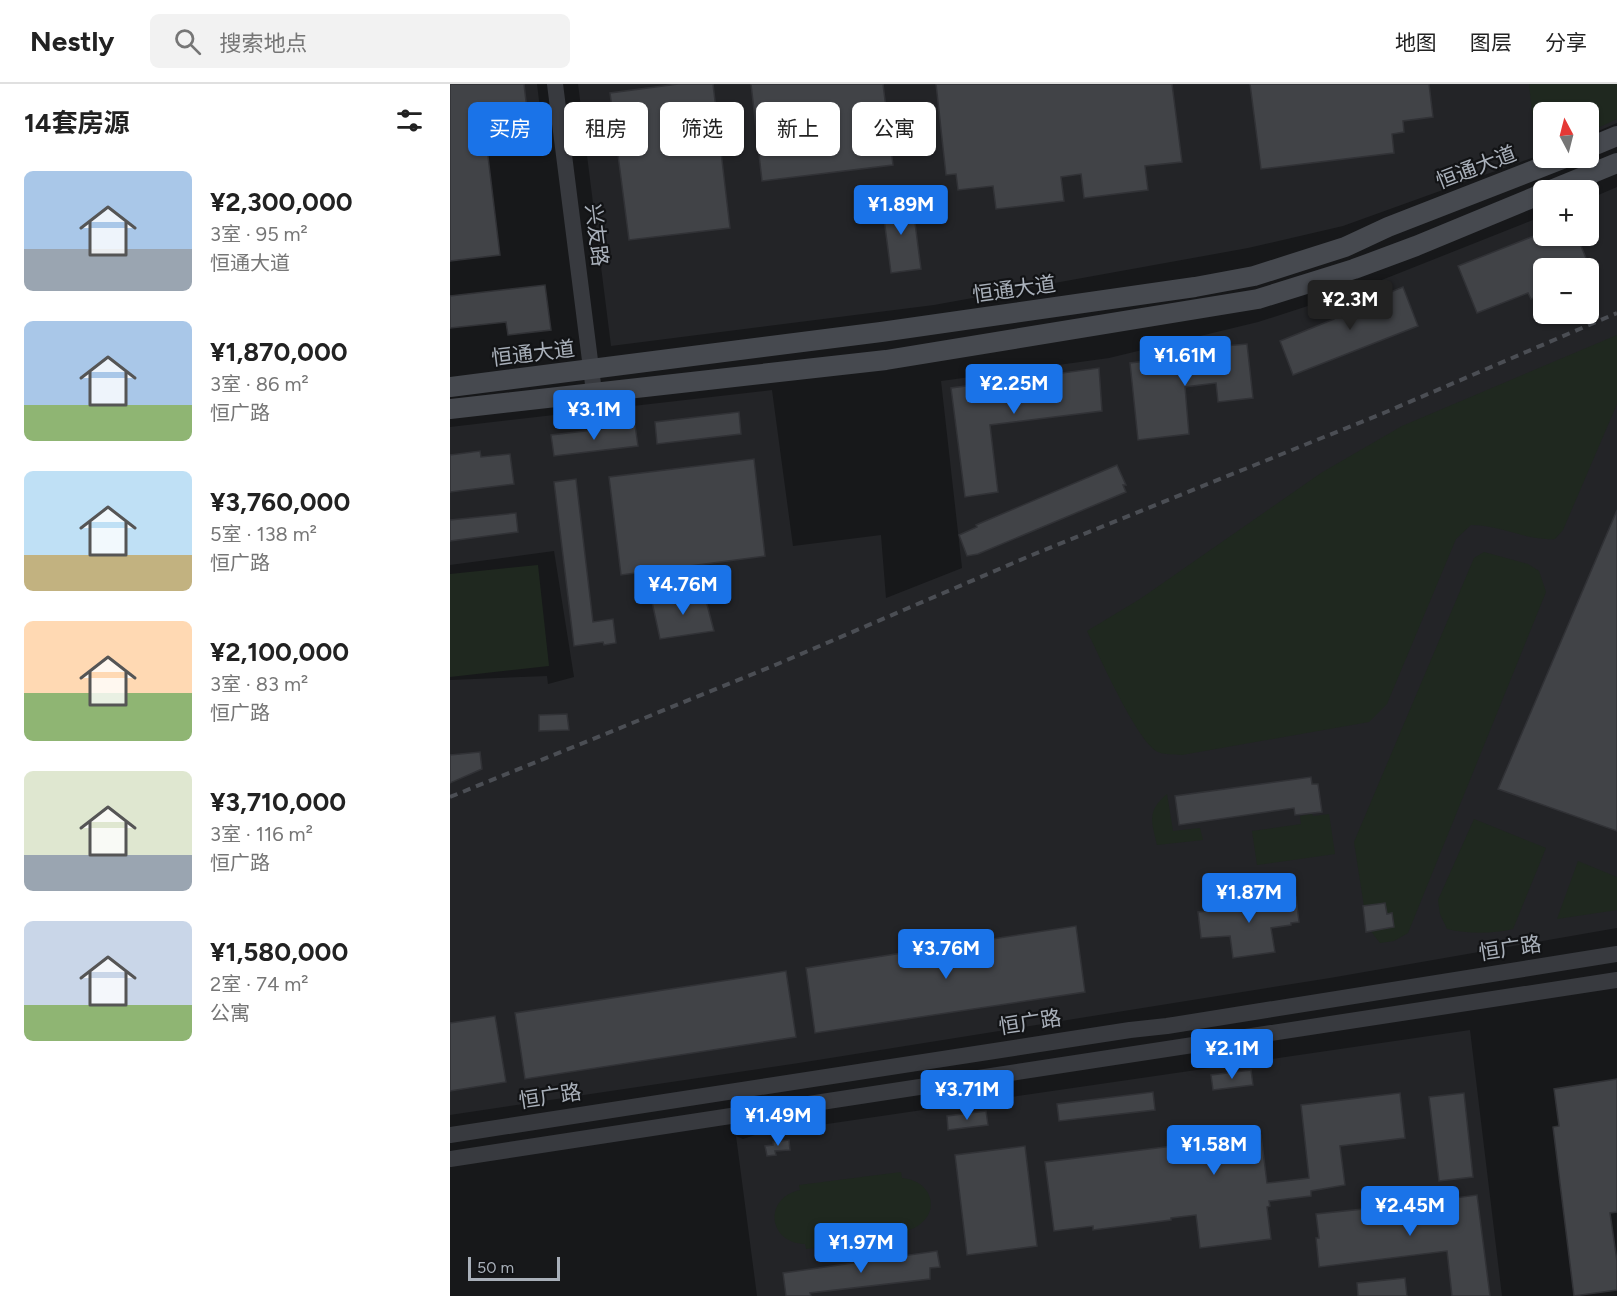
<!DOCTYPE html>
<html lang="zh">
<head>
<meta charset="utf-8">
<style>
  :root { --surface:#fff; --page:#f2f2f2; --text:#222; --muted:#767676; --line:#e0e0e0; --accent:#1a73e8 }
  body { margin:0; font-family:Figtree,"Noto Sans SC",sans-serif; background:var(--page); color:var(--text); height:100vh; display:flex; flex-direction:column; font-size:22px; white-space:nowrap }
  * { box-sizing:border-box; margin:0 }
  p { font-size:20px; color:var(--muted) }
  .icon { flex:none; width:33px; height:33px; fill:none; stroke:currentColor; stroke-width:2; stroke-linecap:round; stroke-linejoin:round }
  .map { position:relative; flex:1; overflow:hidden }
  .details { display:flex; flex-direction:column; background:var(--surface); width:450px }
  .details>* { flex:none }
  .top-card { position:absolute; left:18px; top:18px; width:570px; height:54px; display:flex; gap:12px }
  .needle { width:39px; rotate:353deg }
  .tools { position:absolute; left:1083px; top:18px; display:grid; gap:12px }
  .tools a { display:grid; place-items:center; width:66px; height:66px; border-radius:9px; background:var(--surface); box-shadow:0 2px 4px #0004; font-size:30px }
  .scale { position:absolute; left:18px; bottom:15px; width:92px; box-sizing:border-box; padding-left:6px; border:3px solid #a9b0ba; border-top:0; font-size:16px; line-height:21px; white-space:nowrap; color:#a9b0ba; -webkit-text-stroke:4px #121315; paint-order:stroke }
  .price { position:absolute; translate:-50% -51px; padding:0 14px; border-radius:6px; background:var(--accent); color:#fff; font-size:20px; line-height:39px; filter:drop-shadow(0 2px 3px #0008) }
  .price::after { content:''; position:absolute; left:50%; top:36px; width:18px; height:14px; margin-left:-9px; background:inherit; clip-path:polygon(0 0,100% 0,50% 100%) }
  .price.selected { background:#222; color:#fff }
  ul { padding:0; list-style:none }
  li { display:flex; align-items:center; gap:18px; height:150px; padding:0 24px }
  li span { display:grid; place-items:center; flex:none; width:168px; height:120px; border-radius:9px; color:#555 }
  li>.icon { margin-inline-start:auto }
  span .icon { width:72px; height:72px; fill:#fffc; stroke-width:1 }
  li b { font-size:26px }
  h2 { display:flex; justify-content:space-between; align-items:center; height:72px; padding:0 24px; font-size:26px }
  .pill { padding:0 21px; border-radius:9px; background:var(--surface); box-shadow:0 2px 4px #0004; font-size:21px; line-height:54px }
  .pill.selected { background:var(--accent); color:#fff }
  header { display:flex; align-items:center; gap:36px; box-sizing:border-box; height:84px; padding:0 30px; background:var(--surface); border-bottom:2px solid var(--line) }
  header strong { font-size:28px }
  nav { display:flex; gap:33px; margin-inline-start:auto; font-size:21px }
  .search { width:420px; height:54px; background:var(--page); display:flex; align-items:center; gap:15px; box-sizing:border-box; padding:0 21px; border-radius:9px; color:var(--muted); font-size:22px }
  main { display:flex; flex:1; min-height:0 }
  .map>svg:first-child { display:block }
  .built { fill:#232427; fill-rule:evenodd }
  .green { fill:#1f281f }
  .building { fill:#414347; stroke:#313236; stroke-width:1.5 }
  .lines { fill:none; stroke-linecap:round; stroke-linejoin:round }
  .tertiary { stroke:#383a3f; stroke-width:16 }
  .secondary { stroke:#46494f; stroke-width:20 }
  .rail { stroke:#4b4e54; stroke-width:4; stroke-dasharray:8 6; stroke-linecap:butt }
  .labels { text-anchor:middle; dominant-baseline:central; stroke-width:4.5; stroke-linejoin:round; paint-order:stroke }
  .street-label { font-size:21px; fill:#a9b0ba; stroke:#121315 }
</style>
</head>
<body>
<header>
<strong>Nestly</strong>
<div class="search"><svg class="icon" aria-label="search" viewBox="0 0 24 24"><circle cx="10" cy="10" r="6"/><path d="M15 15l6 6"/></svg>搜索地点</div>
<nav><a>地图</a><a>图层</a><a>分享</a></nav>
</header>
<main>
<section class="details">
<h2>14套房源<svg class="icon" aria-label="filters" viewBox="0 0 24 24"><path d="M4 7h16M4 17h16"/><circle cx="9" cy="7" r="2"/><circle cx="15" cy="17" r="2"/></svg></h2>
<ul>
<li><span style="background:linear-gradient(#a9c7e8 65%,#9aa5b1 0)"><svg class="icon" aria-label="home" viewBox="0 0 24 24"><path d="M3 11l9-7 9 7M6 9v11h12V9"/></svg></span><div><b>¥2,300,000</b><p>3室 · 95 m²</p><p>恒通大道</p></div></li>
<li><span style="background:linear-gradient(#a9c7e8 70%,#8fb573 0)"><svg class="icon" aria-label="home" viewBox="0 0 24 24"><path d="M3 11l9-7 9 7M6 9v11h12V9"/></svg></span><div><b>¥1,870,000</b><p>3室 · 86 m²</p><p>恒广路</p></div></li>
<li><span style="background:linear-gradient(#bfe0f5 70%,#c2b280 0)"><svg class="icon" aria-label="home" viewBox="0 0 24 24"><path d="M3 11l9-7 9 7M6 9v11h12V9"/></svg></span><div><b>¥3,760,000</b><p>5室 · 138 m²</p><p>恒广路</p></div></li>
<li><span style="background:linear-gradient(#ffd9b3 60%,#8fb573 0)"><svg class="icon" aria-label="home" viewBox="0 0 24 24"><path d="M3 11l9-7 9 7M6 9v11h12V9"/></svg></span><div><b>¥2,100,000</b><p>3室 · 83 m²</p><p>恒广路</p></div></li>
<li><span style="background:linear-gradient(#dfe7d0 70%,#9aa5b1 0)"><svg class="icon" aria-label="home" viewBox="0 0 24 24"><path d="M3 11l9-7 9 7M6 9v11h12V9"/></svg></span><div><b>¥3,710,000</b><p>3室 · 116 m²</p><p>恒广路</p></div></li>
<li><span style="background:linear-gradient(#c9d6e8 70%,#8fb573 0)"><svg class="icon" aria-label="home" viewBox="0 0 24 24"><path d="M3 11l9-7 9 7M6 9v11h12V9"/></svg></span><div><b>¥1,580,000</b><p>2室 · 74 m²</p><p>公寓</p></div></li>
</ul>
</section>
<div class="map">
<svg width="1167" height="1212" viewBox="0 0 1167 1212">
  <rect width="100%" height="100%" fill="#17181a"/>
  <g class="built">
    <path d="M0,0H87L92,41L0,53Z"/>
    <path d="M128,0H1167V39L1139,51L1138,28H1094L1093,70L893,142L798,164L484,221L161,262Z"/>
    <path d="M1167,103V844L880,894L349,979L0,1031V596L97,592L98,600L124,593L104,467L0,481V343L322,306L343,462L431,451L436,514L512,484L491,297L659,274L808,238L904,207L1093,132L1094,152H1138L1139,115ZM1094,184H1138V230H1094Z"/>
    <path d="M1020,946L1052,1212H307L286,1052L293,1055L308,1050Z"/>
  </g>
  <g class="green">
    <path d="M1079,0H1167V35L1139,48L1138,28H1094L1093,64L1089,62L1085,57Z"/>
    <path d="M1167,251V320L1113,446L1105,455C1075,457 1053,441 1021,441L1006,455L937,620L919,638L732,671C725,670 714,671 708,668C687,658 649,571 637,547L690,515L871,389L952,342Z"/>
    <path d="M1034,468L1078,480L1089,487L1096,508L958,849L944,857L930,859L917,842L904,758L1024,474Z"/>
    <path d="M88,481L99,582L0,593V490Z"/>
    <path d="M717,710L723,747L750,744L753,756L707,761C702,737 696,728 717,710Z"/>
    <path d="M862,730L863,732L879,730L885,770L807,781L802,747L851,740L850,732Z"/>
    <path d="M1024,735L1096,764L1063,845C1041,850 1019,850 997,845L990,830L988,816Z"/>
    <path d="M1128,777L1167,793V826L1107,835Z"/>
    <path d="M451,1088L452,1094C486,1097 492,1135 459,1146V1151L356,1165L355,1160C318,1159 313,1114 350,1106L349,1101Z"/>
  </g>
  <g class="building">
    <path d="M0,0H74L77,26L65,27L67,44L35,48L50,171L0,177Z"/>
    <path d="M228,0H263L280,144L179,156L160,9Z"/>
    <path d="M301,0H433L443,81L312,97Z"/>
    <path d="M486,0H722L732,78L695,82L698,106L634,114L631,90L611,93L614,117L546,125L543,102L508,106L506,90L496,91Z"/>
    <path d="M800,0H979L983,33L953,37L954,48L942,50L944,69L811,85Z"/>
    <path d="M462,116L471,185L441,189L432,119Z"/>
    <path d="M1094,148V152H1127L1140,184H1094V210L1081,215L1078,209L1027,229L1008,182Z"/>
    <path d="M95,201L101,246L58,251L56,238L0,244V212Z"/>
    <path d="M953,203L968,242L843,291L830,257L884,235L883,231Z"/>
    <path d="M797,260L803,314L768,318L766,299L735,303L739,350L688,356L680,279L764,269L763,263Z"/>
    <path d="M649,284L652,327L540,341L548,408L515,413L501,304Z"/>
    <path d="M289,328L291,350L207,360L205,338Z"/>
    <path d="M185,341L188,362L104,372L101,351Z"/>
    <path d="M30,367L31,373L60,370L64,400L0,408V371Z"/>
    <path d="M304,375L315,472L171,491L159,393Z"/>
    <path d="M667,381L676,401H673L676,408L528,470L517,472L509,451L527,443L526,441Z"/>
    <path d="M126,395L143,538L163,535L166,559L154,561L153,558L124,562L104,398Z"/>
    <path d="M1167,426V747L1048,705Z"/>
    <path d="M66,429L68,448L0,457V436Z"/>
    <path d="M254,509L264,547L210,555L202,518Z"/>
    <path d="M117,630L119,646L89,647V631Z"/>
    <path d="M30,668L32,685L0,699V671Z"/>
    <path d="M861,693L862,700H868L872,728L845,731L844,724L729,741L725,712Z"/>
    <path d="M837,812V814L846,813L849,838L841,839V841L821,844L825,868L783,874L780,852L751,854L748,828L756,827L755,824Z"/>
    <path d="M935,819L937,830L942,829L944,843L916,848L913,822Z"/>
    <path d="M626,842L635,908L365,949L356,884Z"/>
    <path d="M336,887L346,953L75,995L65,929Z"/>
    <path d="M45,932L56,998L0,1007V939Z"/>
    <path d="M801,986L803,1001L763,1006L761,991Z"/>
    <path d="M1167,995V1128L1160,1129L1167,1177V1206L1124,1212L1103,1043L1109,1042L1104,1005Z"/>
    <path d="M703,1008L705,1026L609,1037L607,1020Z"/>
    <path d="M950,1009L955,1054L890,1062L895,1101L861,1107V1112L819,1117L820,1122L817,1123L821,1155L750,1164L746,1131L721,1134V1136L643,1146V1142L604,1147L595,1078L811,1051L817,1099L859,1094L851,1021Z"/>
    <path d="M1014,1009L1023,1093L989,1097L979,1013Z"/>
    <path d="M536,1027L538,1041L498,1046L497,1032Z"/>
    <path d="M339,1056L340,1066L325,1067L326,1071L317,1072L315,1062L323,1061V1058Z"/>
    <path d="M575,1062L587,1162L517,1171L505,1071Z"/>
    <path d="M1027,1111L1040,1212H1002L997,1167L869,1183L866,1154H869L866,1130L913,1125V1121L981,1113L982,1117Z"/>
    <path d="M487,1167L490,1183L480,1184V1195L360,1209L361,1212H336L333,1189Z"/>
    <path d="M955,1194L957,1212H908L907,1199Z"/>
  </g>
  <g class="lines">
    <g class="tertiary">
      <path d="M105,0L144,308"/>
      <path d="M0,1051L680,946L717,942L1167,870"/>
      <path d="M0,1075L1167,896"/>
    </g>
    <g class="secondary">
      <path d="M1138,64L1167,52"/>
      <path d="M1101,106L1167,79"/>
      <path d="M0,303L431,248L745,203L804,192L895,163L938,143L1115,74"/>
      <path d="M0,325L436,276L808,215L904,185L966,162L1094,109"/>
    </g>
    <path class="rail" d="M0,713L330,579L582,471L936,328L1167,229"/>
  </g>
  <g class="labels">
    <g class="street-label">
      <text transform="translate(1026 83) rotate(-21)">恒通大道</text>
      <text transform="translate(147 151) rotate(83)">兴友路</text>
      <text transform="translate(564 205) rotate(-8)">恒通大道</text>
      <text transform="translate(83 269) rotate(-7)">恒通大道</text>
      <text transform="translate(1060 864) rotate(-9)">恒广路</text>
      <text transform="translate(580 938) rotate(-9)">恒广路</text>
      <text transform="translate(100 1012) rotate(-9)">恒广路</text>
    </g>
  </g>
</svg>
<div class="tools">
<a><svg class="needle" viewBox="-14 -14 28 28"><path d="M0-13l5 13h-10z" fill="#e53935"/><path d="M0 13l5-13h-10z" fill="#767676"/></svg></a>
<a>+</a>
<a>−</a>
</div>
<div class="scale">50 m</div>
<b class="price" style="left:451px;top:152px">¥1.89M</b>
<b class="price selected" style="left:900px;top:247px">¥2.3M</b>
<b class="price" style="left:735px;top:303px">¥1.61M</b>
<b class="price" style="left:564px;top:331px">¥2.25M</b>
<b class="price" style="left:144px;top:357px">¥3.1M</b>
<b class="price" style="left:233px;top:532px">¥4.76M</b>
<b class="price" style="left:799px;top:840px">¥1.87M</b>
<b class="price" style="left:496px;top:896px">¥3.76M</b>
<b class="price" style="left:782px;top:996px">¥2.1M</b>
<b class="price" style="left:517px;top:1037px">¥3.71M</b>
<b class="price" style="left:328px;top:1063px">¥1.49M</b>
<b class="price" style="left:764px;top:1092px">¥1.58M</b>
<b class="price" style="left:960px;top:1153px">¥2.45M</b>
<b class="price" style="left:411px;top:1190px">¥1.97M</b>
<div class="top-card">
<a class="pill selected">买房</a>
<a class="pill">租房</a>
<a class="pill">筛选</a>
<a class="pill">新上</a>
<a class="pill">公寓</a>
</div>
</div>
</main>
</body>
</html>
